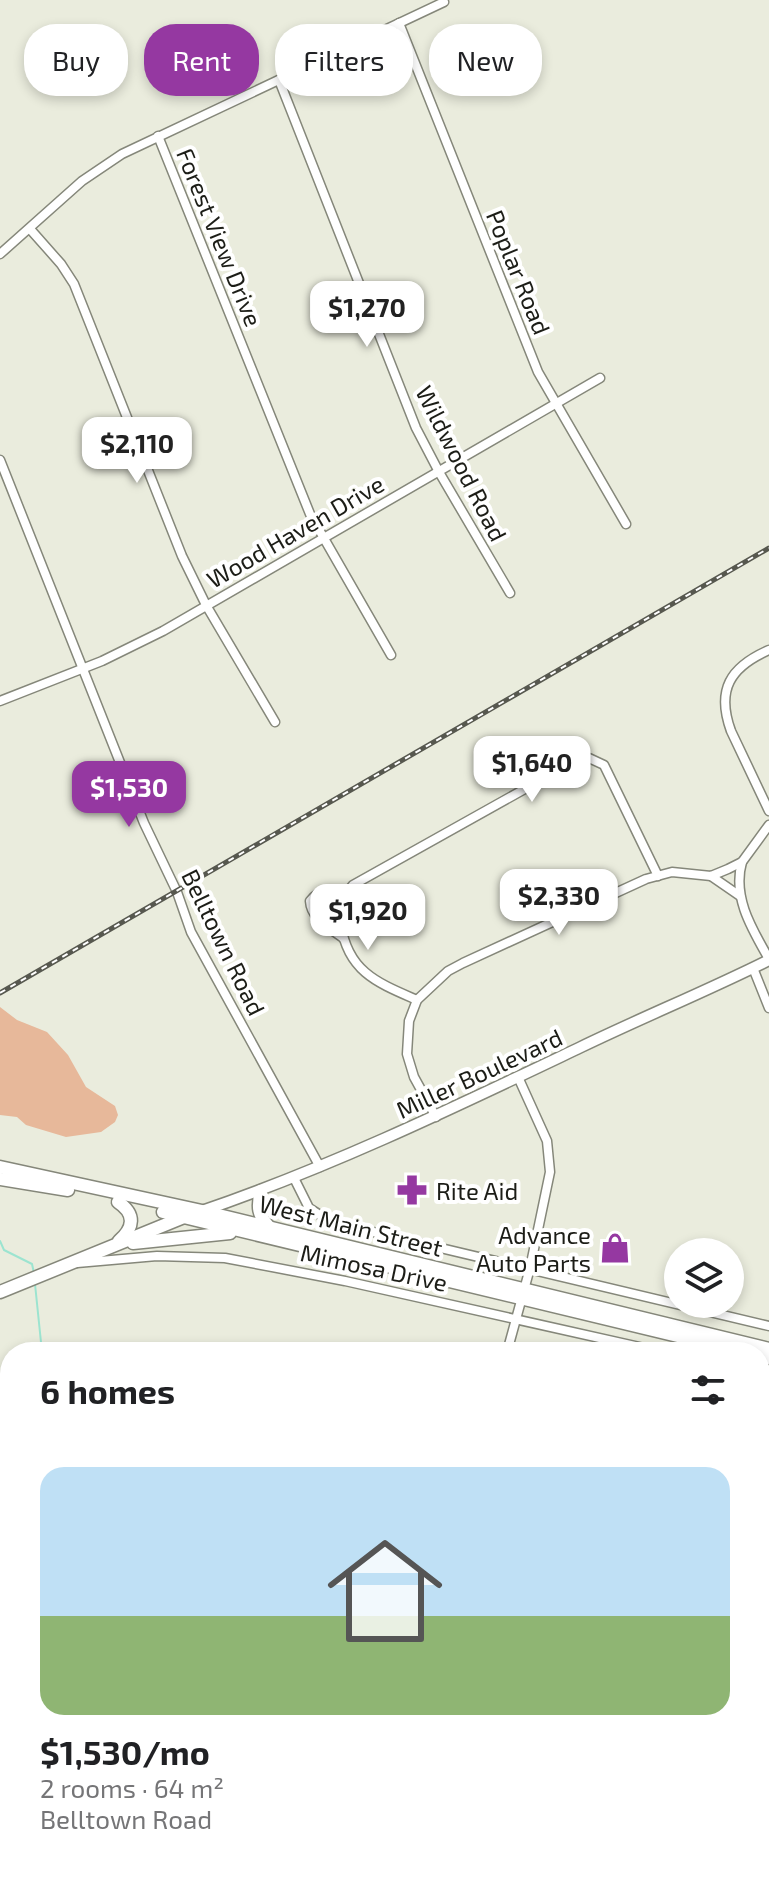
<!DOCTYPE html>
<html lang="en">
<head>
<meta charset="utf-8">
<style>
  :root { --surface:#fff; --page:#f6f6f6; --text:#202124; --muted:#757577; --accent:#9538a1 }
  body { margin:0; font-family:"Exo 2",sans-serif; background:var(--page); color:var(--text); height:100vh; display:flex; flex-direction:column; font-size:30px; white-space:nowrap }
  * { box-sizing:border-box; margin:0 }
  p { font-size:26px; color:var(--muted) }
  .icon { flex:none; width:44px; height:44px; fill:none; stroke:currentColor; stroke-width:2; stroke-linecap:round; stroke-linejoin:round }
  .map { position:relative; flex:1; overflow:hidden }
  .drawer { position:absolute; left:0px; top:1342px; width:770px; height:536px; display:flex; flex-direction:column; background:var(--surface); border-radius:32px 32px 0 0; box-shadow:0 4px 12px #0003 }
  .drawer>* { flex:none }
  .guide { position:absolute; left:24px; top:24px; width:722px; height:72px; display:flex; gap:16px }
  .fabs { position:absolute; left:664px; top:1238px; display:grid; gap:16px }
  .fabs a { display:grid; place-items:center; width:80px; height:80px; border-radius:50%; background:var(--surface); box-shadow:0 4px 12px #0003; font-size:40px }
  .price { position:absolute; translate:-50% -68px; padding:0 18px; border-radius:16px; background:#fff; color:#222; font-size:26px; line-height:52px; filter:drop-shadow(0 2px 4px #0008) }
  .price::after { content:''; position:absolute; left:50%; top:48px; width:24px; height:18px; margin-left:-12px; background:inherit; clip-path:polygon(0 0,100% 0,50% 100%) }
  .price.current { background:var(--accent); color:#fff }
  ul { padding:0; list-style:none }
  li { display:grid; align-content:center; gap:16px; height:424px; padding:0 40px }
  li span { display:grid; place-items:center; height:248px; border-radius:24px; color:#555 }
  li>.icon { margin-inline-start:auto }
  span .icon { width:144px; height:144px; fill:#fffc; stroke-width:1 }
  li b { font-size:34px }
  h2 { display:flex; justify-content:space-between; align-items:center; height:96px; padding:0 40px; font-size:34px }
  .pill { padding:0 28px; border-radius:32px; background:var(--surface); box-shadow:0 4px 12px #0003; font-size:28px; line-height:72px }
  .pill.current { background:var(--accent); color:#fff }
  .map>svg:first-child { display:block }
  .green { fill:#e7b89a }
  .water { fill:#9ce4d0 }
  .lines { fill:none; stroke-linecap:round; stroke-linejoin:round }
  .stream { stroke:#9ce4d0; stroke-width:2 }
  .minor-casing { stroke:#85877a; stroke-width:11 }
  .tertiary-casing { stroke:#85877a; stroke-width:13 }
  .primary-casing { stroke:#85877a; stroke-width:15 }
  .minor { stroke:#fff; stroke-width:8 }
  .tertiary { stroke:#fff; stroke-width:10 }
  .primary { stroke:#fff; stroke-width:12 }
  .rail-casing { stroke:#57584f; stroke-width:5 }
  .rail { stroke:#fff; stroke-width:2; stroke-dasharray:6; stroke-linecap:butt }
  .labels { text-anchor:middle; dominant-baseline:central; stroke-width:8; stroke-linejoin:round; paint-order:stroke }
  .street-label { font-size:24px; fill:#1c1d17; stroke:#fff }
  .poi-label { font-size:24px; fill:#1c1d17; stroke:#fff; text-anchor:start }
</style>
</head>
<body>
<div class="map">
<svg width="769" height="1878" viewBox="0 0 769 1878">
  <rect width="100%" height="100%" fill="#eaecdd"/>
  <path class="green" d="M0,1007L17,1020L47,1032L68,1055L86,1087L115,1106L118,1115L115,1122L101,1132L66,1137L26,1125L17,1117L0,1115Z"/>
  <path class="water" d="M0,1746L10,1756V1868H100L115,1878H5L0,1874Z"/>
  <g class="lines">
    <g class="stream">
      <path d="M0,1241L4,1250L32,1264L34,1273"/>
      <path d="M35,1284L42,1352"/>
    </g>
    <g class="minor-casing">
      <g id="minor">
        <path d="M399,23L538,372L626,524"/>
        <path d="M279,80L416,428L439,472L510,593"/>
        <path d="M158,136L310,514L391,655"/>
        <path d="M30,229L61,264L74,284L182,556L206,605L275,722"/>
        <path d="M0,254L82,181L122,154L444,2"/>
        <path d="M0,460L144,823L177,892L191,932L320,1167"/>
        <path d="M769,650C730,667 716,690 731,731L769,811"/>
        <path d="M0,701L102,661L163,631L600,378"/>
        <path d="M742,862C732,897 752,929 769,959"/>
        <path d="M711,876L740,896"/>
        <path d="M343,938C330,928 311,919 310,901C320,888 329,892 344,897"/>
        <path d="M753,968L769,1008"/>
        <path d="M417,1000C378,983 348,972 341,925C339,909 342,897 353,885L564,767L589,758L604,765L658,876"/>
        <path d="M436,1117L414,1077L407,1054L409,1021L417,1000L448,971L463,963L646,879L672,872L711,876L728,869L742,862L769,825"/>
        <path d="M294,1178L309,1208L331,1222L769,1326"/>
        <path d="M77,1263L157,1256L225,1258L345,1281L662,1352"/>
        <path d="M507,1352L530,1268L550,1172L547,1141L518,1077"/>
        <path d="M760,1376L769,1378"/>
        <path d="M760,1691L769,1689"/>
        <path d="M760,1814L769,1817"/>
        <path d="M603,1868L622,1878"/>
        <path d="M668,1878L675,1868"/>
      </g>
    </g>
    <g class="tertiary-casing">
      <path id="tertiary" d="M202,1211C333,1166 457,1106 581,1047C643,1017 707,991 769,960"/>
    </g>
    <g class="primary-casing">
      <g id="primary">
        <path d="M0,1167L202,1211L769,1349"/>
        <path d="M0,1179L68,1190"/>
        <path d="M261,1191C257,1207 258,1215 269,1227"/>
        <path d="M118,1202C136,1214 134,1228 119,1241"/>
        <path d="M163,1212L744,1352"/>
        <path d="M133,1243L230,1233"/>
        <path d="M0,1292L184,1217"/>
        <path d="M760,1356L769,1358"/>
      </g>
    </g>
    <use href="#minor" class="minor"/>
    <use href="#tertiary" class="tertiary"/>
    <use href="#primary" class="primary"/>
    <g class="rail-casing">
      <path id="rail" d="M0,993L769,548"/>
    </g>
    <use href="#rail" class="rail"/>
  </g>
  <defs>
    <g id="pharmacy-bare" transform="scale(2.4)"><path d="M-2-6h4v4h4v4h-4v4h-4v-4h-4v-4h4Z" fill="#9538a1" stroke="#fff" stroke-width="2.5" paint-order="stroke"/></g>
    <g id="shop-bare" transform="scale(2.4)"><path d="M-5-2.5h2.3a2.7 3.5 0 0 1 5.4 0H5L5.5 6h-11ZM-1.5-2.5h3a1.5 2.3 0 0 0-3 0Z" fill="#9538a1" stroke="#fff" stroke-width="2.5" paint-order="stroke"/></g>
  </defs>
  <g fill-rule="evenodd">
    <use href="#pharmacy-bare" x="412" y="1190"/>
    <use href="#shop-bare" x="615" y="1248"/>
  </g>
  <g class="labels">
    <g class="street-label">
      <text transform="translate(220 237) rotate(68)">Forest View Drive</text>
      <text transform="translate(519 272) rotate(68)">Poplar Road</text>
      <text transform="translate(462 463) rotate(63)">Wildwood Road</text>
      <text transform="translate(295 531) rotate(-30)">Wood Haven Drive</text>
      <text transform="translate(224 942) rotate(64)">Belltown Road</text>
      <text transform="translate(479 1073) rotate(-25)">Miller Boulevard</text>
      <text transform="translate(351 1225) rotate(14)">West Main Street</text>
      <text transform="translate(374 1267) rotate(12)">Mimosa Drive</text>
    </g>
    <g class="poi-label">
      <text x="436" y="1190">Rite Aid</text>
      <text x="591" y="1234" text-anchor="end">Advance<tspan x="591" dy="28">Auto Parts</tspan></text>
    </g>
  </g>
</svg>
<div class="fabs">
<a><svg class="icon" aria-label="layers" viewBox="0 0 24 24"><path d="M12 4l9 5-9 5-9-5zM3 14l9 5 9-5"/></svg></a>
</div>
<b class="price" style="left:367px;top:349px">$1,270</b>
<b class="price" style="left:137px;top:485px">$2,110</b>
<b class="price" style="left:532px;top:804px">$1,640</b>
<b class="price current" style="left:129px;top:829px">$1,530</b>
<b class="price" style="left:559px;top:937px">$2,330</b>
<b class="price" style="left:368px;top:952px">$1,920</b>
<div class="guide">
<a class="pill">Buy</a>
<a class="pill current">Rent</a>
<a class="pill">Filters</a>
<a class="pill">New</a>
</div>
<section class="drawer">
<h2>6 homes<svg class="icon" aria-label="filters" viewBox="0 0 24 24"><path d="M4 7h16M4 17h16"/><circle cx="9" cy="7" r="2"/><circle cx="15" cy="17" r="2"/></svg></h2>
<ul>
<li><span style="background:linear-gradient(#bfe0f5 60%,#8fb573 0)"><svg class="icon" aria-label="home" viewBox="0 0 24 24"><path d="M3 11l9-7 9 7M6 9v11h12V9"/></svg></span><div><b>$1,530/mo</b><p>2 rooms · 64 m²</p><p>Belltown Road</p></div></li>
</ul>
</section>
</div>
</body>
</html>
